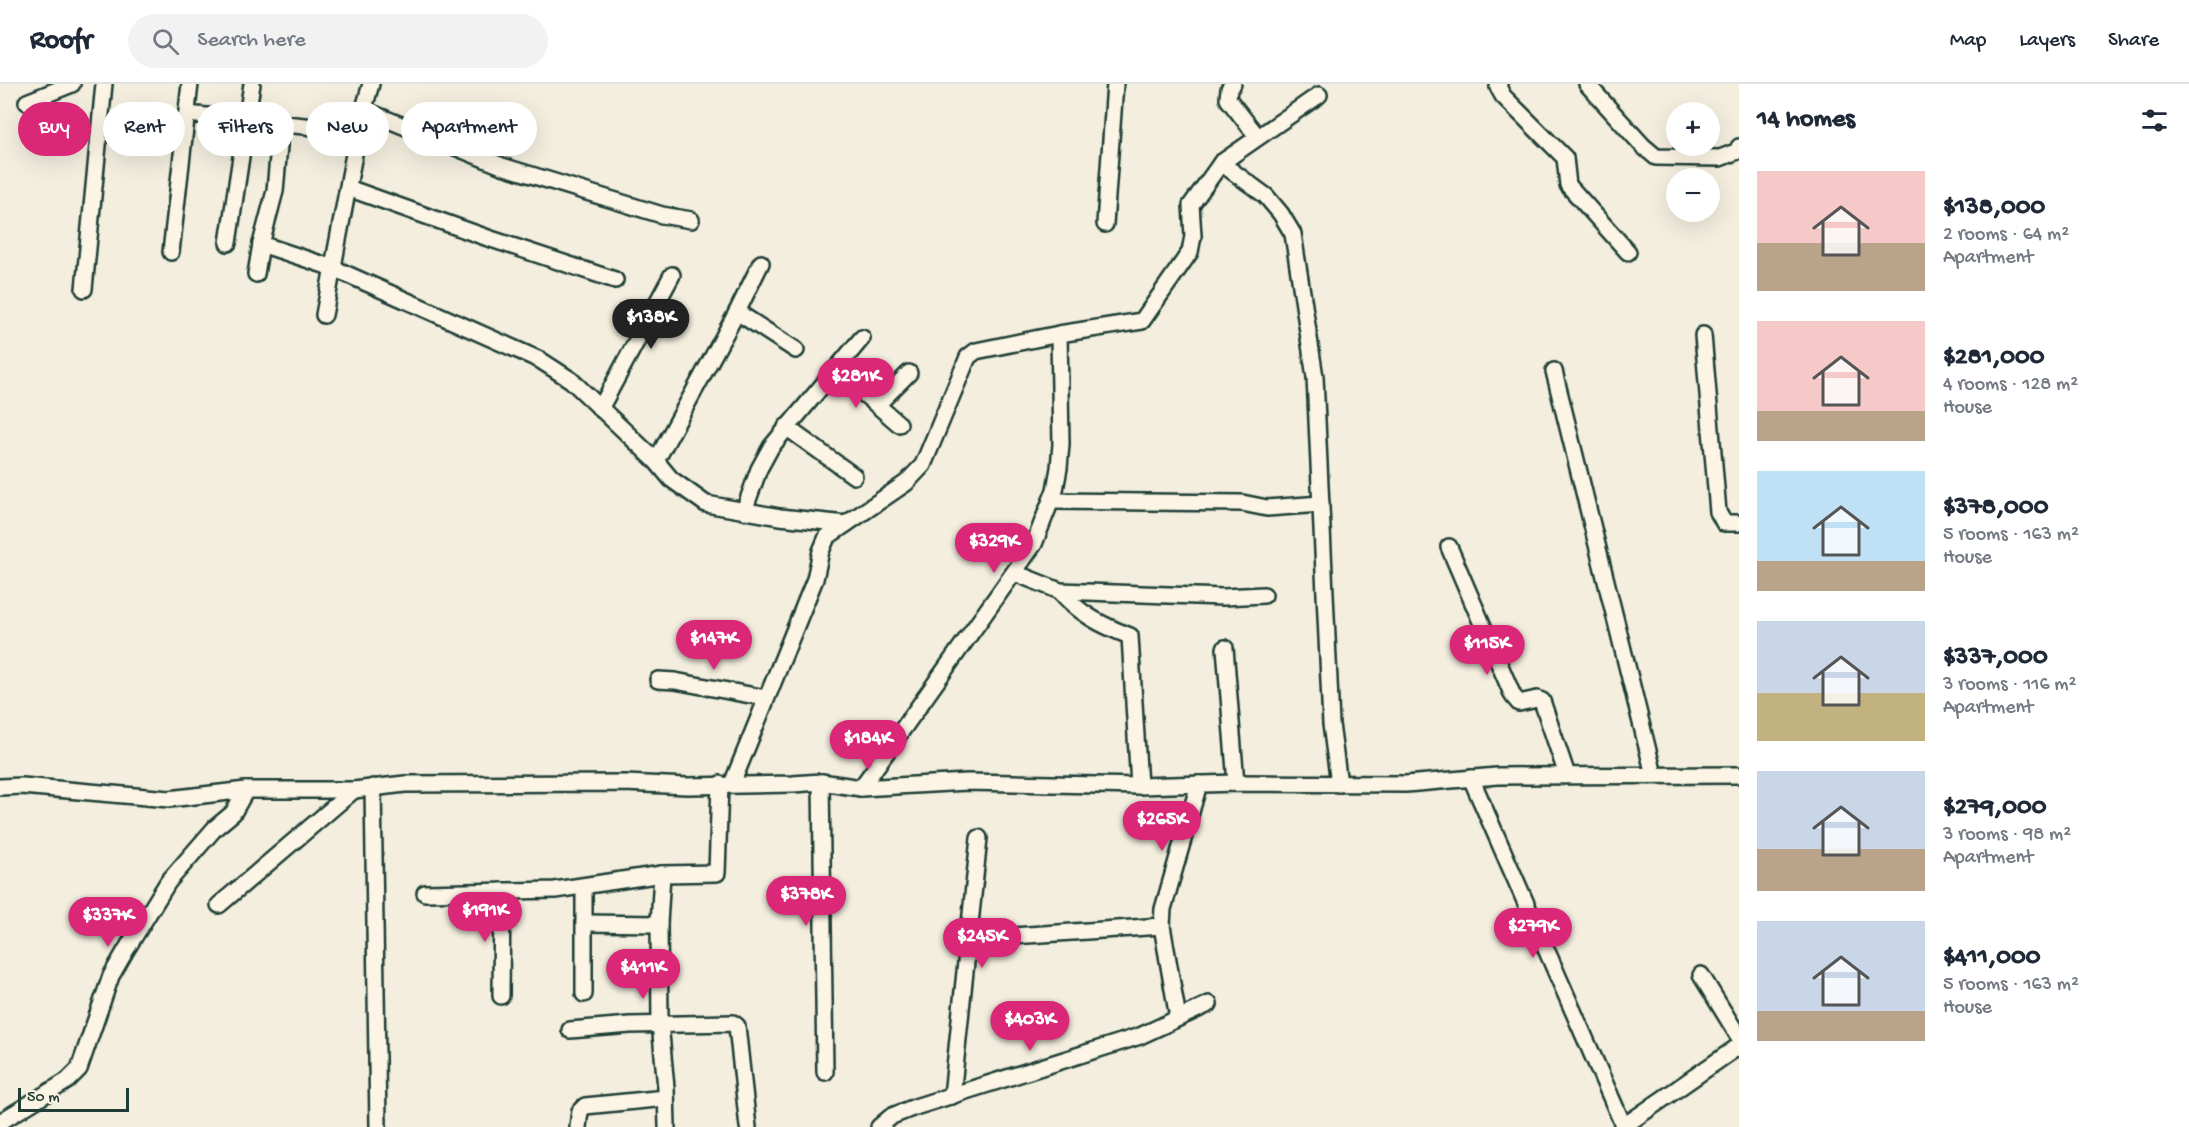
<!DOCTYPE html>
<html lang="en">
<head>
<meta charset="utf-8">
<style>
  :root { --surface:#fff; --page:#f2f2f3; --text:#1f2937; --muted:#747a83; --line:#e0e1e3; --accent:#db2777 }
  body { margin:0; font-family:"Gochi Hand",sans-serif; background:var(--page); color:var(--text); height:100vh; display:flex; flex-direction:column; font-size:22px; white-space:nowrap }
  * { box-sizing:border-box; margin:0 }
  p { font-size:20px; color:var(--muted) }
  .icon { flex:none; width:33px; height:33px; fill:none; stroke:currentColor; stroke-width:2; stroke-linecap:round; stroke-linejoin:round }
  .map { position:relative; flex:1; overflow:hidden }
  .panel { display:flex; flex-direction:column; background:var(--surface); width:450px }
  .panel>* { flex:none }
  .hud { position:absolute; left:18px; top:18px; width:570px; height:54px; display:flex; gap:12px }
  .buttons { position:absolute; left:1666px; top:18px; display:grid; gap:12px }
  .buttons a { display:grid; place-items:center; width:54px; height:54px; border-radius:50%; background:var(--surface); box-shadow:0 6px 24px #0002; font-size:30px }
  .scale { position:absolute; left:18px; bottom:15px; width:111px; box-sizing:border-box; padding-left:6px; border:3px solid #1f3d34; border-top:0; font-size:16px; line-height:21px; white-space:nowrap; color:#1f3d34; -webkit-text-stroke:4px #fcf5e5; paint-order:stroke }
  .price { position:absolute; translate:-50% -51px; padding:0 14px; border-radius:21px; background:var(--accent); color:#fff; font-size:20px; line-height:39px; filter:drop-shadow(0 2px 3px #0008) }
  .price::after { content:''; position:absolute; left:50%; top:36px; width:18px; height:14px; margin-left:-9px; background:inherit; clip-path:polygon(0 0,100% 0,50% 100%) }
  .price.on { background:#222; color:#fff }
  ul { padding:0; list-style:none }
  li { display:flex; align-items:center; gap:18px; height:150px; padding:0 18px }
  li span { display:grid; place-items:center; flex:none; width:168px; height:120px; border-radius:0px; color:#555 }
  li>.icon { margin-inline-start:auto }
  span .icon { width:72px; height:72px; fill:#fffc; stroke-width:1 }
  li b { font-size:26px }
  h2 { display:flex; justify-content:space-between; align-items:center; height:72px; padding:0 18px; font-size:26px }
  .tag { padding:0 21px; border-radius:27px; background:var(--surface); box-shadow:0 6px 24px #0002; font-size:21px; line-height:54px }
  .tag.on { background:var(--accent); color:#fff }
  header { display:flex; align-items:center; gap:36px; box-sizing:border-box; height:84px; padding:0 30px; background:var(--surface); border-bottom:2px solid var(--line) }
  header strong { font-size:28px }
  nav { display:flex; gap:33px; margin-inline-start:auto; font-size:21px }
  .search { width:420px; height:54px; background:var(--page); display:flex; align-items:center; gap:15px; box-sizing:border-box; padding:0 21px; border-radius:33px; color:var(--muted); font-size:22px }
  main { display:flex; flex:1; min-height:0 }
  .map>svg:first-child { display:block }
  .lines { fill:none; stroke-linecap:round; stroke-linejoin:round }
  .minor-casing { stroke:#1f3d34; stroke-width:20 }
  .minor { stroke:#fcf5e5; stroke-width:15 }
</style>
</head>
<body>
<header>
<strong>Roofr</strong>
<div class="search"><svg class="icon" aria-label="search" viewBox="0 0 24 24"><circle cx="10" cy="10" r="6"/><path d="M15 15l6 6"/></svg>Search here</div>
<nav><a>Map</a><a>Layers</a><a>Share</a></nav>
</header>
<main>
<div class="map">
<svg width="1739" height="1043" viewBox="0 0 1739 1043">
  <rect width="100%" height="100%" fill="#f3eede"/>
  <filter id="ink" filterUnits="userSpaceOnUse"><feTurbulence type="fractalNoise" baseFrequency=".0167" numOctaves="2"/><feDisplacementMap in="SourceGraphic" scale="12" xChannelSelector="R" yChannelSelector="G"/><feConvolveMatrix kernelMatrix="1 2 1 2 8 2 1 2 1" color-interpolation-filters="sRGB"/></filter>
  <g filter="url(#ink)">
    <g class="lines">
      <g class="minor-casing">
        <g id="minor">
          <path d="M1233,0L1229,5L1228,15L1257,52"/>
          <path d="M1499,0L1498,3L1503,12L1565,74L1568,101L1628,168"/>
          <path d="M1587,0L1643,62L1656,73L1720,74L1738,67L1739,63"/>
          <path d="M27,18L72,0"/>
          <path d="M364,26L502,82L662,131L691,136"/>
          <path d="M187,30L314,43"/>
          <path d="M1221,79L1266,112L1281,130L1293,150L1315,293L1331,640L1339,700"/>
          <path d="M348,104L488,154L615,196"/>
          <path d="M1105,140L1115,0"/>
          <path d="M228,159L252,0"/>
          <path d="M261,160L333,184L540,276L571,296L656,377L671,395L706,420L780,433L846,440"/>
          <path d="M171,168L190,0"/>
          <path d="M256,190L261,160L275,107L281,39"/>
          <path d="M84,205L104,0"/>
          <path d="M737,228L796,266"/>
          <path d="M324,231L360,38L371,0"/>
          <path d="M1703,251L1718,428L1724,439H1739"/>
          <path d="M835,285L899,340"/>
          <path d="M1554,287L1654,691"/>
          <path d="M877,321L909,289"/>
          <path d="M600,325L672,191"/>
          <path d="M786,343L854,392"/>
          <path d="M656,377L737,228L761,179"/>
          <path d="M1051,417L1242,419L1267,424L1321,420"/>
          <path d="M744,427L759,385L771,363L862,254"/>
          <path d="M1449,463L1513,612L1519,619L1537,615L1542,617L1567,691"/>
          <path d="M1015,489L1060,507L1223,513L1264,511"/>
          <path d="M1060,507C1079,530 1103,542 1130,552L1139,702"/>
          <path d="M1225,564L1236,699"/>
          <path d="M658,596L675,597L766,614"/>
          <path d="M1471,694L1624,1043"/>
          <path d="M821,698L825,988"/>
          <path d="M732,700L815,495L821,467L827,453L906,399L923,381L968,273L976,267L1059,250L1142,237L1190,168L1193,152L1191,121L1221,79L1319,11"/>
          <path d="M0,703L22,702L169,715L246,706H354L405,700L625,699L687,702L793,700L821,698L861,704L967,698L1139,702L1236,699L1406,700L1497,692L1739,691"/>
          <path d="M373,703L378,1043"/>
          <path d="M861,704L1034,460L1055,406L1059,384L1061,360L1059,250"/>
          <path d="M662,790L659,840L660,939L666,1004L667,1043"/>
          <path d="M584,803V910"/>
          <path d="M425,809L555,806L662,790L717,789L720,700"/>
          <path d="M219,821L354,706"/>
          <path d="M584,839L659,840"/>
          <path d="M968,855L1162,842"/>
          <path d="M1701,891L1739,953"/>
          <path d="M501,912L502,807"/>
          <path d="M1178,934L1162,842L1163,825L1199,700"/>
          <path d="M570,946L630,941L733,939L737,942L748,1043"/>
          <path d="M952,1012L979,754"/>
          <path d="M0,1038L67,997L79,985L111,892L126,866L168,798L215,744L233,729L246,706"/>
          <path d="M1624,1042L1739,962"/>
          <path d="M578,1043L580,1027L585,1022L666,1014"/>
          <path d="M879,1043L892,1032L915,1023L1140,952L1209,920"/>
        </g>
      </g>
      <use href="#minor" class="minor"/>
    </g>
  </g>
</svg>
<div class="buttons">
<a>+</a>
<a>−</a>
</div>
<div class="scale">50 m</div>
<b class="price on" style="left:651px;top:266px">$138K</b>
<b class="price" style="left:856px;top:325px">$281K</b>
<b class="price" style="left:994px;top:490px">$329K</b>
<b class="price" style="left:714px;top:587px">$147K</b>
<b class="price" style="left:1487px;top:592px">$115K</b>
<b class="price" style="left:868px;top:687px">$184K</b>
<b class="price" style="left:1162px;top:768px">$265K</b>
<b class="price" style="left:806px;top:843px">$378K</b>
<b class="price" style="left:485px;top:859px">$191K</b>
<b class="price" style="left:108px;top:864px">$337K</b>
<b class="price" style="left:1533px;top:875px">$279K</b>
<b class="price" style="left:982px;top:885px">$245K</b>
<b class="price" style="left:643px;top:916px">$411K</b>
<b class="price" style="left:1030px;top:968px">$403K</b>
<div class="hud">
<a class="tag on">Buy</a>
<a class="tag">Rent</a>
<a class="tag">Filters</a>
<a class="tag">New</a>
<a class="tag">Apartment</a>
</div>
</div>
<section class="panel">
<h2>14 homes<svg class="icon" aria-label="filters" viewBox="0 0 24 24"><path d="M4 7h16M4 17h16"/><circle cx="9" cy="7" r="2"/><circle cx="15" cy="17" r="2"/></svg></h2>
<ul>
<li><span style="background:linear-gradient(#f6c9c9 60%,#b9a48a 0)"><svg class="icon" aria-label="home" viewBox="0 0 24 24"><path d="M3 11l9-7 9 7M6 9v11h12V9"/></svg></span><div><b>$138,000</b><p>2 rooms · 64 m²</p><p>Apartment</p></div></li>
<li><span style="background:linear-gradient(#f6c9c9 75%,#b9a48a 0)"><svg class="icon" aria-label="home" viewBox="0 0 24 24"><path d="M3 11l9-7 9 7M6 9v11h12V9"/></svg></span><div><b>$281,000</b><p>4 rooms · 128 m²</p><p>House</p></div></li>
<li><span style="background:linear-gradient(#bfe0f5 75%,#b9a48a 0)"><svg class="icon" aria-label="home" viewBox="0 0 24 24"><path d="M3 11l9-7 9 7M6 9v11h12V9"/></svg></span><div><b>$378,000</b><p>5 rooms · 163 m²</p><p>House</p></div></li>
<li><span style="background:linear-gradient(#c9d6e8 60%,#c2b280 0)"><svg class="icon" aria-label="home" viewBox="0 0 24 24"><path d="M3 11l9-7 9 7M6 9v11h12V9"/></svg></span><div><b>$337,000</b><p>3 rooms · 116 m²</p><p>Apartment</p></div></li>
<li><span style="background:linear-gradient(#c9d6e8 65%,#b9a48a 0)"><svg class="icon" aria-label="home" viewBox="0 0 24 24"><path d="M3 11l9-7 9 7M6 9v11h12V9"/></svg></span><div><b>$279,000</b><p>3 rooms · 98 m²</p><p>Apartment</p></div></li>
<li><span style="background:linear-gradient(#c9d6e8 75%,#b9a48a 0)"><svg class="icon" aria-label="home" viewBox="0 0 24 24"><path d="M3 11l9-7 9 7M6 9v11h12V9"/></svg></span><div><b>$411,000</b><p>5 rooms · 163 m²</p><p>House</p></div></li>
</ul>
</section>
</main>
</body>
</html>
